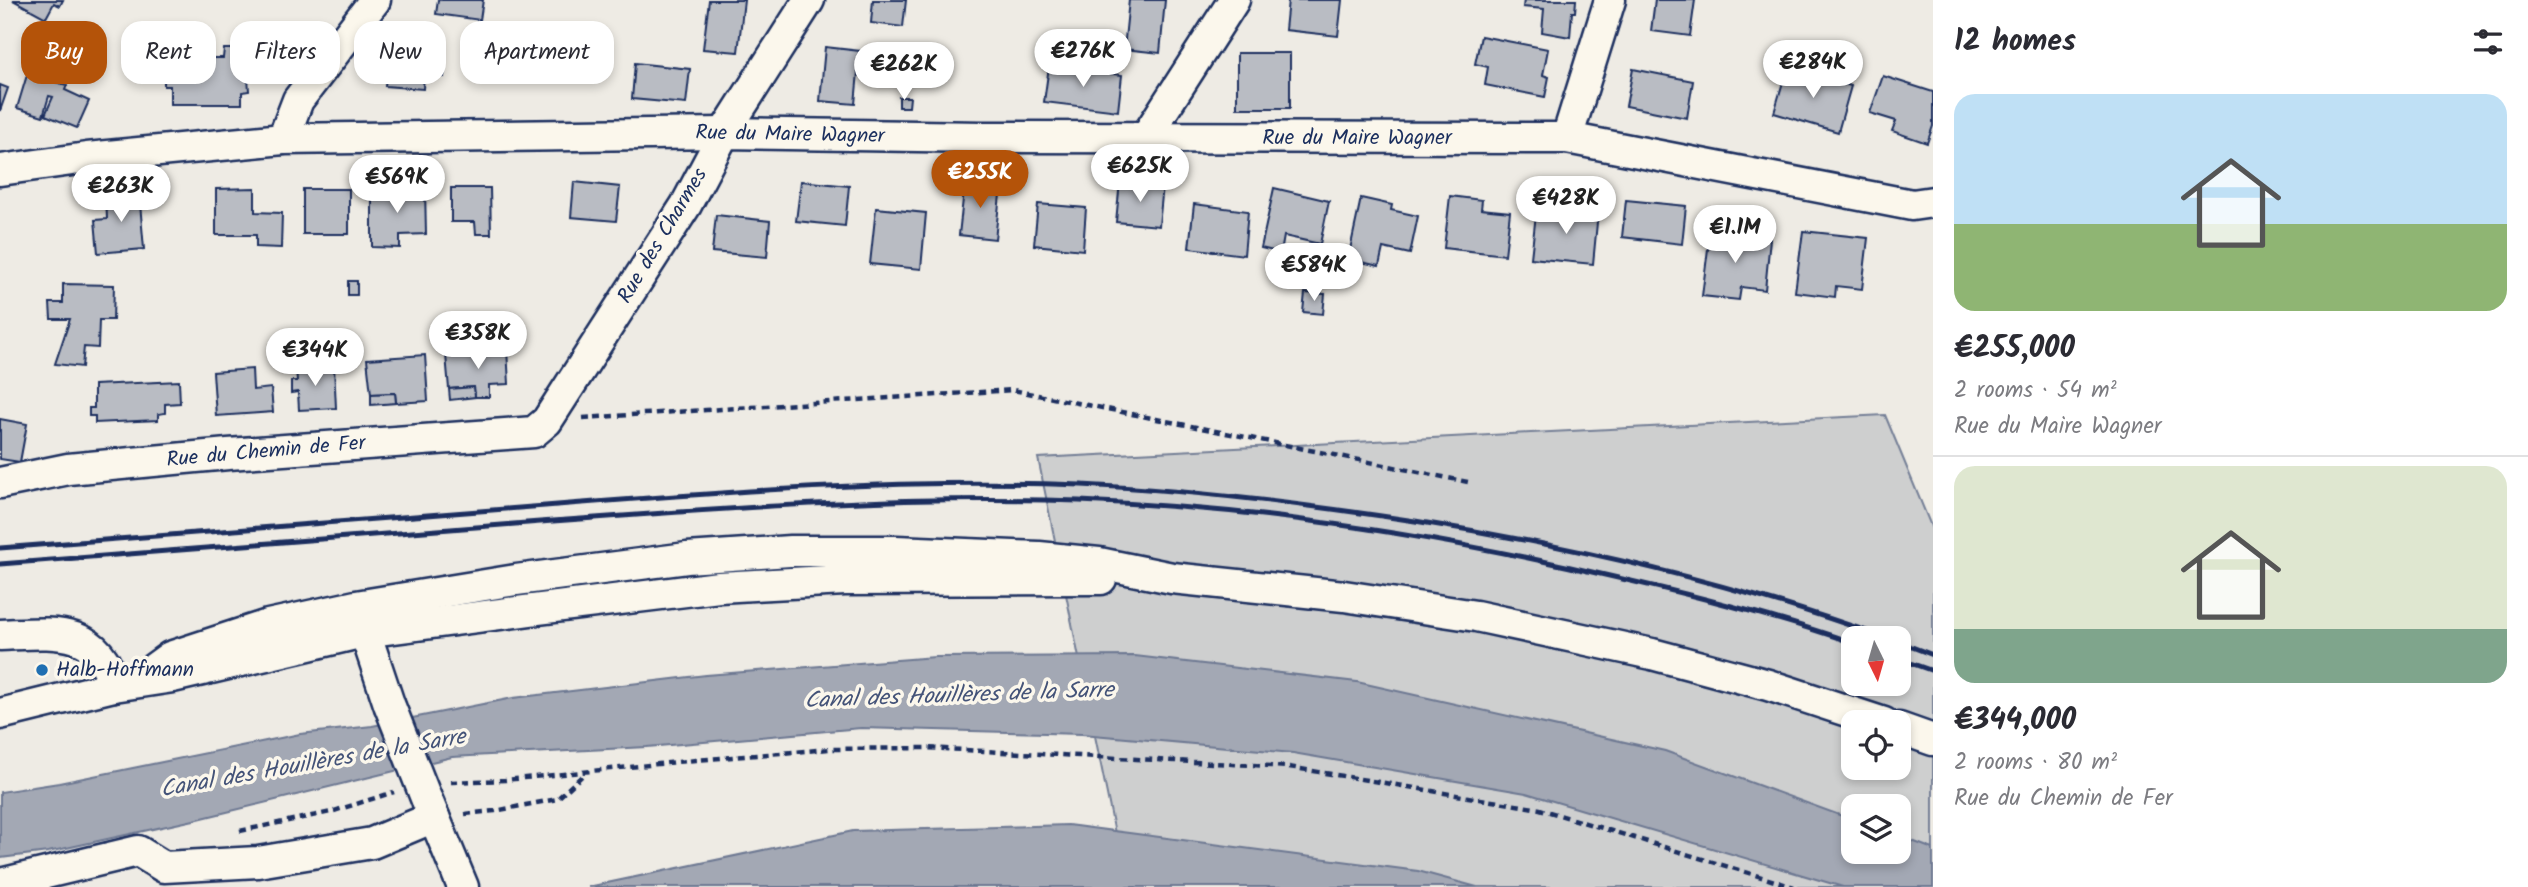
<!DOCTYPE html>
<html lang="en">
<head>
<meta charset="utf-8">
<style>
  :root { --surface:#fff; --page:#f2f2f3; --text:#2b2b33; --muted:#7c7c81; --line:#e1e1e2; --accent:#b45309 }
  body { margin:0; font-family:Kalam,sans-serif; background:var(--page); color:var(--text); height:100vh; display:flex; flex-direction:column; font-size:26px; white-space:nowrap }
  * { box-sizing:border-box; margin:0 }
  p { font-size:23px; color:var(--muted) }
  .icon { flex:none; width:38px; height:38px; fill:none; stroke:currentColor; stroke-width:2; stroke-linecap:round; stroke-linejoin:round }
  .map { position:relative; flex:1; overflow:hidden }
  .details { display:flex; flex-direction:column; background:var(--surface); width:595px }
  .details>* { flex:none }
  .guide { position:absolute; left:21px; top:21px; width:665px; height:63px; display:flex; gap:14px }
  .needle { width:46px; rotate:175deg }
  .buttons { position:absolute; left:1841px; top:626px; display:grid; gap:14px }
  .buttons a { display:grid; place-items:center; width:70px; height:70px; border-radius:14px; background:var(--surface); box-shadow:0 4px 10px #0003; font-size:35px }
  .price { position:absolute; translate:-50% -60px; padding:0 16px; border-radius:24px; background:#fff; color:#222; font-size:23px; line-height:46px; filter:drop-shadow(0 2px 4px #0008) }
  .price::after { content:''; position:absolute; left:50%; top:42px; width:21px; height:16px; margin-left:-10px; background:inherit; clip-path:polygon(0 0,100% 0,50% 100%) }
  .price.selected { background:var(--accent); color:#fff }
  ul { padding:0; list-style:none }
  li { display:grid; align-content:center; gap:14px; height:371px; padding:0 21px }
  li+li { border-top:2px solid var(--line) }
  li span { display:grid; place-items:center; height:217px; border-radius:21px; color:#555 }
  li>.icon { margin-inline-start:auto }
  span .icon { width:126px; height:126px; fill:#fffc; stroke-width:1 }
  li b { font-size:30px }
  h2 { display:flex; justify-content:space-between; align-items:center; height:84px; padding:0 21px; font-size:30px }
  .pill { padding:0 24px; border-radius:21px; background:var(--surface); box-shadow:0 4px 10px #0003; font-size:24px; line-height:63px }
  .pill.selected { background:var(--accent); color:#fff }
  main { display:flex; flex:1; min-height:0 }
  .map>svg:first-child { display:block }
  .green { fill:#cecfcf; stroke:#747f96; stroke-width:2; fill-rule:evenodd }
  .water { fill:#a3a8b4; stroke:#6d7892; stroke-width:2 }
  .building { fill:#b9bcc3; stroke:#1b2f5e; stroke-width:2 }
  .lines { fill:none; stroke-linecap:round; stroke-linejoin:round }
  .minor-casing { stroke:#1b2f5e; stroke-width:35 }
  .path { stroke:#1b2f5e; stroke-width:4.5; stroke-dasharray:7 5; stroke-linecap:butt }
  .minor { stroke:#fbf7ec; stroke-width:30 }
  .rail { stroke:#1b2f5e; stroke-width:5 }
  .minor-bridge-casing { stroke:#1b2f5e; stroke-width:35; stroke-linecap:butt }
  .minor-bridge { stroke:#fbf7ec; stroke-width:30 }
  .poi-dot { fill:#1f6fb2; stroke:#fbf7ec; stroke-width:2.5 }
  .labels { text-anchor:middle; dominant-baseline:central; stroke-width:7; stroke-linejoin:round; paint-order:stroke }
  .street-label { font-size:21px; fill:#1b2f5e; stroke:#fbf7ec }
  .poi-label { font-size:21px; fill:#1b2f5e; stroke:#fbf7ec; text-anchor:start }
  .water-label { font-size:23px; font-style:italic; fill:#445378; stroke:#fbf7ec }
</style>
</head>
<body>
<main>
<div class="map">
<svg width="1933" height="887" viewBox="0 0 1933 887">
  <rect width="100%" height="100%" fill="#eeebe4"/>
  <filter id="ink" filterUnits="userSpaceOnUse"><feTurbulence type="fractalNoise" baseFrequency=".0143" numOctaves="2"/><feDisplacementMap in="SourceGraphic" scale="14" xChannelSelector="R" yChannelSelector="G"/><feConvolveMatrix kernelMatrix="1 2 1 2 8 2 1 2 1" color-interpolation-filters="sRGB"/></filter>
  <g filter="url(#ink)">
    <path class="green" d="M1885,415L1933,531V887H1126L1038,458ZM1853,639H1899V684H1853ZM1853,723H1899V768H1853ZM1853,807H1899V852H1853Z"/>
    <g class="water">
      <path d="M1135,656L1357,682L1665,751L1853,820V852H1899V836L1933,849V887H1843L1526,793L1293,753L1082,734L861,728L647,747L452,757L194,820L48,852L0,858V792L59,783L300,734L372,726L513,698L706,675L935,657Z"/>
      <path d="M1068,825L1418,871L1477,887H588L853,831Z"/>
    </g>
    <g class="building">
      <path d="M13,0H63L60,6L54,3L46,18Z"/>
      <path d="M438,0H483L480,20L436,14Z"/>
      <path d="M709,0H744L738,52L703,49Z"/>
      <path d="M873,0H906L903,27L871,23Z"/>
      <path d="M1129,0H1165L1160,53L1124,49Z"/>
      <path d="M1288,0H1342L1338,36L1285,30Z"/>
      <path d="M1524,0H1576L1575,12H1572L1570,37L1542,32L1544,9L1523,7Z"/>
      <path d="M1655,0H1695L1690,36L1651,31Z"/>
      <path d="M1481,36L1548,49L1543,75L1549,77L1545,97L1485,85L1488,67L1475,64Z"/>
      <path d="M389,44L446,49L444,77L424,75L423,89L385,86Z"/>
      <path d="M825,47L860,51L855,104L820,101Z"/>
      <path d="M224,49H242V78H248L249,91L242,92V104H170V86H164V79H151V53H188V58H223Z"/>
      <rect x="1237" y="53" width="53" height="55"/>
      <path d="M635,63L690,69L686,104L632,99Z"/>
      <path d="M1049,66L1122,75L1118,111L1044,102Z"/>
      <path d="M1787,68L1851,86L1838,132L1774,113Z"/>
      <path d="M1633,69L1693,81L1687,118L1626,106Z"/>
      <path d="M27,75L67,85L65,90L89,101L77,128L45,115L53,97L49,96L43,116L17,108Z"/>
      <path d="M1883,76L1933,92V126L1927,143L1892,131L1896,121L1870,113Z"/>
      <path d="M0,85L8,88L0,111Z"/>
      <path d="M899,97H910L909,107H899Z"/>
      <path d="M801,181L849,186L845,226L796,221Z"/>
      <path d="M965,181L1001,186L995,239L959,235Z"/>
      <path d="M1120,181L1163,185L1159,226L1116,222Z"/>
      <path d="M574,182L620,187L616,221L571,217Z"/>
      <path d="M255,188V212L282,213L281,248L256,247V235H216V189Z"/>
      <path d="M372,188H425L426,234L400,235V248L372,247Z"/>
      <path d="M451,188H490L491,234H476L475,222H451Z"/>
      <path d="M1274,188L1329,201L1320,244L1284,236L1281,253L1261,248Z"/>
      <rect x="303" y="189" width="46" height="45"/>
      <path d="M139,192L144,249L98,253L95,220L107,219L106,195Z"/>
      <path d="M1450,196L1482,200L1481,209L1510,212L1505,255L1444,248Z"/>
      <path d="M1361,198L1392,205L1391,210L1418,216L1410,254L1383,248L1379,266L1348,259Z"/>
      <path d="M1626,200L1686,206L1682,244L1622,237Z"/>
      <path d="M1038,204L1086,208L1083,250L1034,245Z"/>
      <path d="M1194,204L1248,211L1244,255L1189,248Z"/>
      <path d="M1555,207L1598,212L1593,264L1531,258L1536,214L1553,216Z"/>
      <path d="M876,208L926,213L921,269L870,264Z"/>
      <path d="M716,215L770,221L767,257L712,252Z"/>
      <path d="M1803,231L1868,238L1862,289L1836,286L1835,297L1795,292Z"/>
      <path d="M1710,233L1770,239L1765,290L1741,287L1739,300L1702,296Z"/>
      <rect x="348" y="281" width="9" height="14"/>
      <path d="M63,284L114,285L113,320H99L98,348L84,347L82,367L55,364L70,319H51L50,303H63Z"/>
      <path d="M1305,293L1325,294L1323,314L1303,312Z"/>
      <path d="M507,349L509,384L489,385V397H475L474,387L449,389L446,355Z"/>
      <path d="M425,355L428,401L396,403L395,393L371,394L367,359Z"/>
      <path d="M334,366L336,408L299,410L298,392L291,393V381H297L296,369Z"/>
      <path d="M252,369L253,390L271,388L273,412L216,416L213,372Z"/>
      <path d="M179,381L180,403L165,404V413L158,414V420L95,423V416H89V408H94V385Z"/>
      <path d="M474,387L475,397L450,400L449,389Z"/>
      <path d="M395,393L396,403L371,405V394Z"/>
      <path d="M0,419L27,424L20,462L0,459Z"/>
    </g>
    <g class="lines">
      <g class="minor-casing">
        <g id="minor">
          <path d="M1146,137L1234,0"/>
          <path d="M1567,138L1610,0"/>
          <path d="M283,139L298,100L375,0"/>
          <path d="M0,170L87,158L283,139L724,133L983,137L1567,138L1912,205L1933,202"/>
          <path d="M0,483L68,469L228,454L534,432L547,421L686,205L724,133L809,0"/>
          <path d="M359,614L389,704"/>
          <path d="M0,635C51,633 98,624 114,686"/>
          <path d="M137,681L170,657L268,625L356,606L516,580L687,558L790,551H896L1039,557L1099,563L1172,578L1344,596L1476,616L1652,654L1768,685L1884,723"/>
          <path d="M0,714L114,686L173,677L364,632L531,610L719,587L845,580L1101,579"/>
          <path d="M1899,728L1933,740"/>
          <path d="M427,800L463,887"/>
          <path d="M0,884L138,851L164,867L258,862L372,843L434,817"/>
        </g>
      </g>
      <g class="path">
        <path d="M583,418L1013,390L1468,482"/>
        <path d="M451,782L505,780L696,760L830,749L926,748L1289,767L1540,809L1794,887"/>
        <path d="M465,814L495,811L557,799L585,773"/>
        <path d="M240,831L331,812L394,792"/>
      </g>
      <use href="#minor" class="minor"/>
      <g class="rail">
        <path d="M0,548C182,534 363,520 545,506C723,492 902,478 1081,485C1193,490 1304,504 1415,521C1576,546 1736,584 1889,639"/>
        <path d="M0,564C184,550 369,535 553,521C728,508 903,495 1079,501C1260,508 1442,536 1618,578C1697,596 1776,616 1853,643"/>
        <path d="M1899,642L1933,655"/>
        <path d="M1899,659L1933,671"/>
      </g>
      <g class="minor-bridge-casing">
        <path id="minor-bridge" d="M389,704L426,798"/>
      </g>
      <use href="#minor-bridge" class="minor-bridge"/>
    </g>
  </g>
  <circle class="poi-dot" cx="42" cy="670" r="7"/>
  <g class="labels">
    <g class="street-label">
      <text transform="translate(790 135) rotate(1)">Rue du Maire Wagner</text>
      <text x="1357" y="138">Rue du Maire Wagner</text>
      <text transform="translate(663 236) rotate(-59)">Rue des Charmes</text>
      <text transform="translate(266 452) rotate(-5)">Rue du Chemin de Fer</text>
    </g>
    <g class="poi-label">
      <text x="56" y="670">Halb-Hoffmann</text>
    </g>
    <g class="water-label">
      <text transform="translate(959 696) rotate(-2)">Canal des Houillères de la Sarre</text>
      <text transform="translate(313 764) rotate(-10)">Canal des Houillères de la Sarre</text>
    </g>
  </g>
</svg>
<div class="buttons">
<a><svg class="needle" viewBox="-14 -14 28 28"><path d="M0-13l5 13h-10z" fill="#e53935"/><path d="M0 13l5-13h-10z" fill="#7c7c81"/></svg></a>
<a><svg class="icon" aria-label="locate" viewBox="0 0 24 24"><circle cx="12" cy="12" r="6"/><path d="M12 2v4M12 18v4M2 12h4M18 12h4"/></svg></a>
<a><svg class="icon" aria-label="layers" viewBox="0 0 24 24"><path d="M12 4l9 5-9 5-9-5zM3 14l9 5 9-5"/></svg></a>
</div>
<b class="price" style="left:1083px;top:89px">€276K</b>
<b class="price" style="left:1813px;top:100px">€284K</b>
<b class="price" style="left:904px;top:102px">€262K</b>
<b class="price" style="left:1140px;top:204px">€625K</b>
<b class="price selected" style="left:980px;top:210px">€255K</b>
<b class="price" style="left:397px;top:215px">€569K</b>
<b class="price" style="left:121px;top:224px">€263K</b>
<b class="price" style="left:1566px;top:236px">€428K</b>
<b class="price" style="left:1735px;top:265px">€1.1M</b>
<b class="price" style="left:1314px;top:303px">€584K</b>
<b class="price" style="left:478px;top:371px">€358K</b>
<b class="price" style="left:315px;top:388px">€344K</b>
<div class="guide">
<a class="pill selected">Buy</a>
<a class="pill">Rent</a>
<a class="pill">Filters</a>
<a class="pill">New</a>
<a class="pill">Apartment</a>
</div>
</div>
<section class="details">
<h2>12 homes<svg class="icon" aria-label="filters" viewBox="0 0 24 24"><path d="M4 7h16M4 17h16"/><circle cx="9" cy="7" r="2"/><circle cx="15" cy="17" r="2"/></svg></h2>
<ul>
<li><span style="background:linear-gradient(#bfe0f5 60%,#8fb573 0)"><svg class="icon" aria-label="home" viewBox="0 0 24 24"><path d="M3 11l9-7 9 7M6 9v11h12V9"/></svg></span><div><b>€255,000</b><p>2 rooms · 54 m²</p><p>Rue du Maire Wagner</p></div></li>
<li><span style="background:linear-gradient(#dfe7d0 75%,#7fa58c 0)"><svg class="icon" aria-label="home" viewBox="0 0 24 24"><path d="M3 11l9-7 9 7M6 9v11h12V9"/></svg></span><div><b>€344,000</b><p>2 rooms · 80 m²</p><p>Rue du Chemin de Fer</p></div></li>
</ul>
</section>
</main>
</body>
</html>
